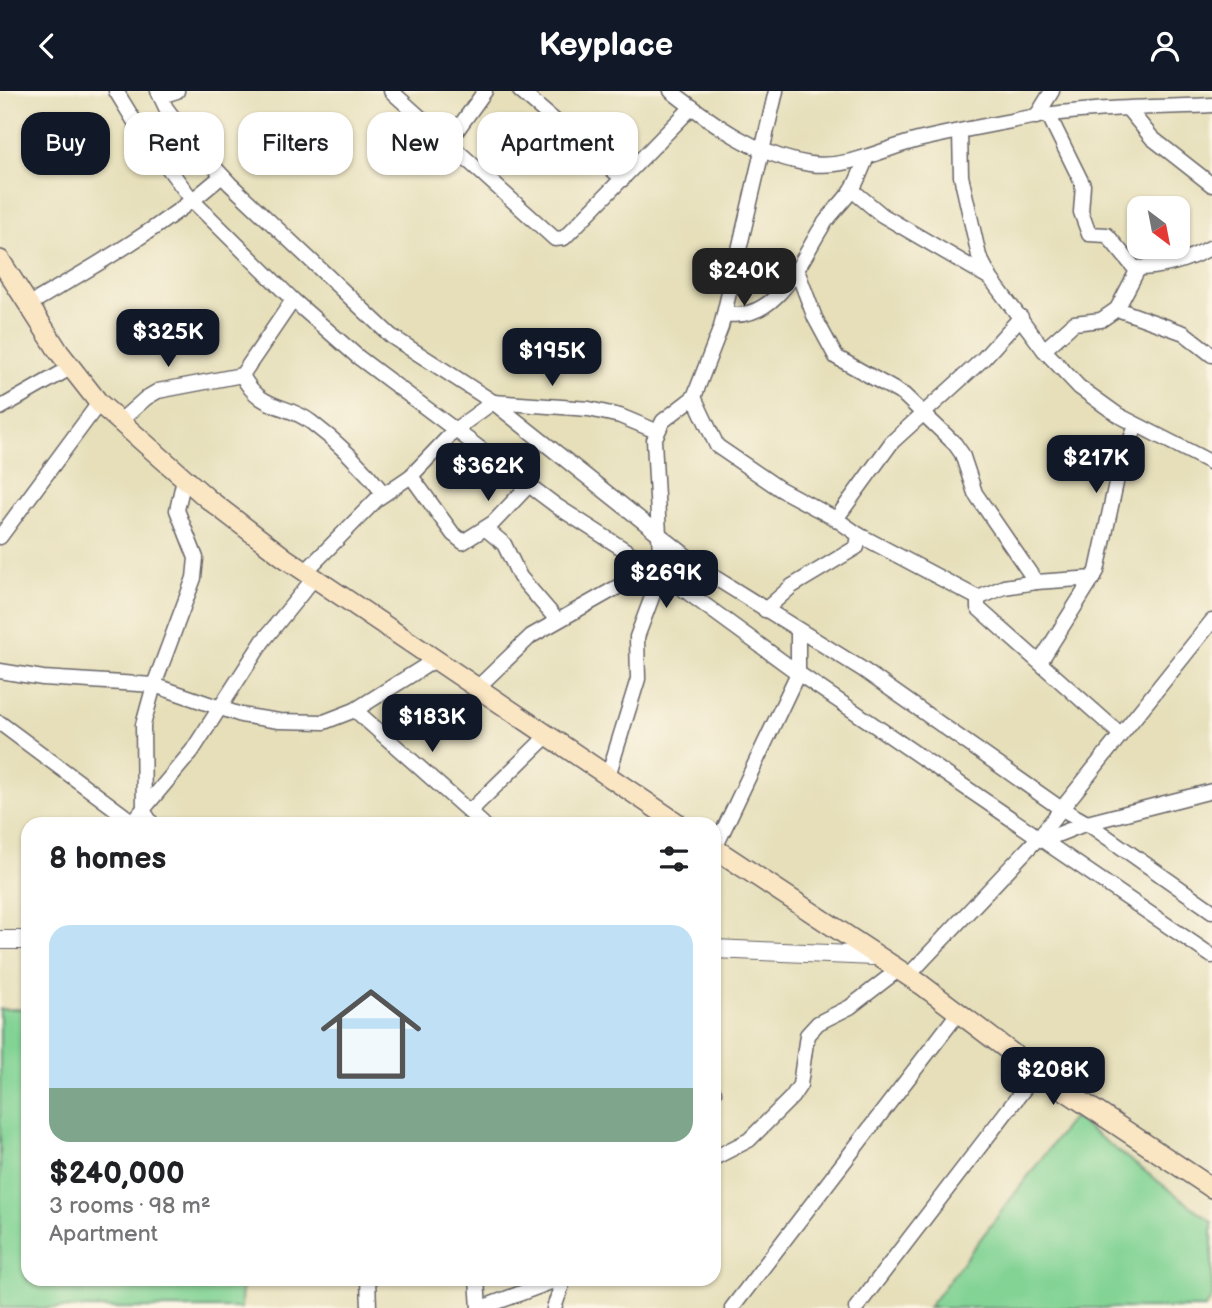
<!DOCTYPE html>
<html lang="en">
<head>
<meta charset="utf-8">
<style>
  :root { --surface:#fff; --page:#f6f6f6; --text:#202124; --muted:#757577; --line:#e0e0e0; --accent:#111827 }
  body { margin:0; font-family:"Balsamiq Sans",sans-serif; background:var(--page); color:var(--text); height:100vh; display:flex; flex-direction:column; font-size:26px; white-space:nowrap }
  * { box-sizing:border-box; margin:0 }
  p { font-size:23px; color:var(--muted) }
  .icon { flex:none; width:38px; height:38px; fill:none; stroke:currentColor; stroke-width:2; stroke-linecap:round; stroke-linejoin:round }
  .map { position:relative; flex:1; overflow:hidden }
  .sheet { position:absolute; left:21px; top:726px; width:700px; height:469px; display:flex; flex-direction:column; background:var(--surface); border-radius:21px; box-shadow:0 2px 5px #0004 }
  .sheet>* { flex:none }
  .top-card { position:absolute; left:21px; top:21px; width:700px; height:63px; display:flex; gap:14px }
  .needle { width:46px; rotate:148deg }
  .buttons { position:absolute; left:1127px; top:105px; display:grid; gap:14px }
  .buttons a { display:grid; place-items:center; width:63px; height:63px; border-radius:14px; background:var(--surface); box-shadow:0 2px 5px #0004; font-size:35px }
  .price { position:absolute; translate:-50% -60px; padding:0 16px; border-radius:14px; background:var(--accent); color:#fff; font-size:23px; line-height:46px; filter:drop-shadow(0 2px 4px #0008) }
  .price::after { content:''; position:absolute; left:50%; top:42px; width:21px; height:16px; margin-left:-10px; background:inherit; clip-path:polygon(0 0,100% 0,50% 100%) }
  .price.selected { background:#222; color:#fff }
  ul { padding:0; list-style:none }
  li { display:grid; align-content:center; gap:14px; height:371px; padding:0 28px }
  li+li { border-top:2px solid var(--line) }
  li span { display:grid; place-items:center; height:217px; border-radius:21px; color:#555 }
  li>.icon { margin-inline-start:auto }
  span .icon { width:126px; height:126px; fill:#fffc; stroke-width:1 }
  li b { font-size:30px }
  h2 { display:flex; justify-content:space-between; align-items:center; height:84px; padding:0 28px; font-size:30px }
  .tag { padding:0 24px; border-radius:21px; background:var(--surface); box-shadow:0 2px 5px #0004; font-size:24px; line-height:63px }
  .tag.selected { background:var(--accent); color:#fff }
  header { display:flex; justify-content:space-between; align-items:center; height:91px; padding:0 28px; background:var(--accent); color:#fff; font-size:32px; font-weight:600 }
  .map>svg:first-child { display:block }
  .green { fill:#82d394; stroke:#527a68; stroke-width:2 }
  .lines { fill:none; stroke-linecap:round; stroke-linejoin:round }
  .minor-casing { stroke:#676467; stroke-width:17 }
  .tertiary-casing { stroke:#676467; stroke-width:20 }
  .secondary-casing { stroke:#676467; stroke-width:22 }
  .minor { stroke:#fff; stroke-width:14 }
  .tertiary { stroke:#fff; stroke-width:18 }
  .secondary { stroke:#fbe6c4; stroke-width:19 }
</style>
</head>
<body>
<header><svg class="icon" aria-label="back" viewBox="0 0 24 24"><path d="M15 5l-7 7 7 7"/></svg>Keyplace<svg class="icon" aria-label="person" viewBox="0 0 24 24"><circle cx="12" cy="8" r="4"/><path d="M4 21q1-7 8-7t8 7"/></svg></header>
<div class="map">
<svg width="1212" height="1217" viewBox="0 0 1212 1217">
  <rect width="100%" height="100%" fill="#fcf5e5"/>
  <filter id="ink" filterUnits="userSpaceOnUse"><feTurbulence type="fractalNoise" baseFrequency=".0143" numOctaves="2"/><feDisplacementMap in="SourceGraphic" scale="14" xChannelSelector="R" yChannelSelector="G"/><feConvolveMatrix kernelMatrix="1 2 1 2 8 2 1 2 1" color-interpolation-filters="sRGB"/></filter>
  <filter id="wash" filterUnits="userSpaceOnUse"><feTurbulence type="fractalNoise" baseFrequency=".00686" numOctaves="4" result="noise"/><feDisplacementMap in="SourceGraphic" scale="28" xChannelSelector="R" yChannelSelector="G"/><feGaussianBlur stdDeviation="1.57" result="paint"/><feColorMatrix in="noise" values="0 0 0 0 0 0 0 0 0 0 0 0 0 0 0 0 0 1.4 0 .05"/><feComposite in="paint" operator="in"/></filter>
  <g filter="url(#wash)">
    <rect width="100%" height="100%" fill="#e6dfba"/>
    <g class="green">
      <path d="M0,918H28V1188H242L241,1217H0Z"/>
      <path d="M1073,1026L1212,1131V1207L1205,1217H928Z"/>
    </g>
  </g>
  <g filter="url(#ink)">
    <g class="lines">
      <g class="minor-casing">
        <g id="minor">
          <path d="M116,0L141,41L193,110L293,209L358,266L558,416L661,482L798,582L1212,865"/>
          <path d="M158,0L166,17L193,53L230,93L391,245L493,311L709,483L862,578L1060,717L1087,732L1212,700"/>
          <path d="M391,0L555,148L564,147L574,137L692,16"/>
          <path d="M520,0L623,88"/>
          <path d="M671,0C713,33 757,65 810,73C848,78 882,58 918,49C955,40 995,33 1032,26C1091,16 1152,17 1212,14"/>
          <path d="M161,5L177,0"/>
          <path d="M1129,19L1152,47L1212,94"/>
          <path d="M1036,26L1052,0"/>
          <path d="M960,42L961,85L979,165L991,188L1044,259L1079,296L1118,324L1212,372"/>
          <path d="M447,53L485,0"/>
          <path d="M852,99L882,124L990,187"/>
          <path d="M1136,177C1164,177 1188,169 1212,156"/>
          <path d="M798,182L815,227L836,266L904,304L955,353L962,363L975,402L1036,491L1094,487"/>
          <path d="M28,214C95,175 163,136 222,85"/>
          <path d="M1117,218L1184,242L1212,264"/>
          <path d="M725,223C776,231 798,175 820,139C828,125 841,114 851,100C858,90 862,77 867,66"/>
          <path d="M1044,259L1074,232L1101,229L1117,218L1137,180L1107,144L1089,143L1081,121L1083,94L1049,25"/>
          <path d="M242,284C260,320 286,312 311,331C339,352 363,376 384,403"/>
          <path d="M242,284L293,209"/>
          <path d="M694,306L717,355L780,398L836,428L859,444L857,456L792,495L765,519"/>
          <path d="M0,317L72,276"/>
          <path d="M119,331L146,307L158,300L242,284"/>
          <path d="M411,385L453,443L463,451L493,432L529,394"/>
          <path d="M836,428L892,351L983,268L1021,226"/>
          <path d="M486,438L504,453L520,486L557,529"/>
          <path d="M859,444L978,507"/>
          <path d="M0,446L99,312"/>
          <path d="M305,481L377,408L411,385L456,338L493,311L589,318L620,325L656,340"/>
          <path d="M1036,491L1004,496L978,507V517L1120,643"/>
          <path d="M1040,571L1097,480L1119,378L1136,335"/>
          <path d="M0,580L43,587L154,594L241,624L279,630L324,631L355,619L435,569"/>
          <path d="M477,597L531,545L653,476"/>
          <path d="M355,619L483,733"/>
          <path d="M0,632L133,731"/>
          <path d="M608,685L638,588L637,546L661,482L654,349L663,330L694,306L721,236L776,0"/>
          <path d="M470,720L548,644"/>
          <path d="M131,733L192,660L263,550L314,487"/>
          <path d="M152,733L144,721L143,634L154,594L194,487L196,467L177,419L184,388"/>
          <path d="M1044,749L1087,732L1212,820"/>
          <path d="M715,757L798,582V540"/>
          <path d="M908,885L1039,746L1212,530"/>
          <path d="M714,1001V1002"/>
          <path d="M714,1067L749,1049L792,1006L800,994L807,944L818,932L850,916L898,879"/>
          <path d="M368,1188L369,1217"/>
          <path d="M477,1188L479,1217"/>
          <path d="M481,1217L559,1188"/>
          <path d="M554,1217L564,1188"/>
          <path d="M732,1217L959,921"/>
          <path d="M856,1217L1037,981"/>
        </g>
      </g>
      <g class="tertiary-casing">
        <g id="tertiary">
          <path d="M0,849H28"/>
          <path d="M714,858L874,865"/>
        </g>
      </g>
      <g class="secondary-casing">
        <g id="secondary">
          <path d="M0,169L59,261L99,312L208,408L285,467L679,733"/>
          <path d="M714,757L922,894L1037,981L1212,1097"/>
        </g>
      </g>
      <use href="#minor" class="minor"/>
      <use href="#tertiary" class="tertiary"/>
      <use href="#secondary" class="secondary"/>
    </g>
  </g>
</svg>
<div class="buttons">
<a><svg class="needle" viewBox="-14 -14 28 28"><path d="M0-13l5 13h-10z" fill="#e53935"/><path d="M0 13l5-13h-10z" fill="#757577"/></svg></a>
</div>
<b class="price selected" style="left:744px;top:217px">$240K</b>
<b class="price" style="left:168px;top:278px">$325K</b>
<b class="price" style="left:552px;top:297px">$195K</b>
<b class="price" style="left:1096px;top:404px">$217K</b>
<b class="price" style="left:488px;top:412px">$362K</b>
<b class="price" style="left:666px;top:519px">$269K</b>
<b class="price" style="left:432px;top:663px">$183K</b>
<b class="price" style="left:1053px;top:1016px">$208K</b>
<div class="top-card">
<a class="tag selected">Buy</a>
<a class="tag">Rent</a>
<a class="tag">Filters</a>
<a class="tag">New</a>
<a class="tag">Apartment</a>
</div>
<section class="sheet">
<h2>8 homes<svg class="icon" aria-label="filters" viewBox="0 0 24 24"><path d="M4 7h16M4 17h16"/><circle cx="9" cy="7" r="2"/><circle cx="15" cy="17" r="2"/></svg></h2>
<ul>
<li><span style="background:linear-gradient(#bfe0f5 75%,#7fa58c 0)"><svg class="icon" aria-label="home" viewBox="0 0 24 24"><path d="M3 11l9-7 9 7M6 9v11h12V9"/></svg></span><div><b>$240,000</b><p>3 rooms · 98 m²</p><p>Apartment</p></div></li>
</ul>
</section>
</div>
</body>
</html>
